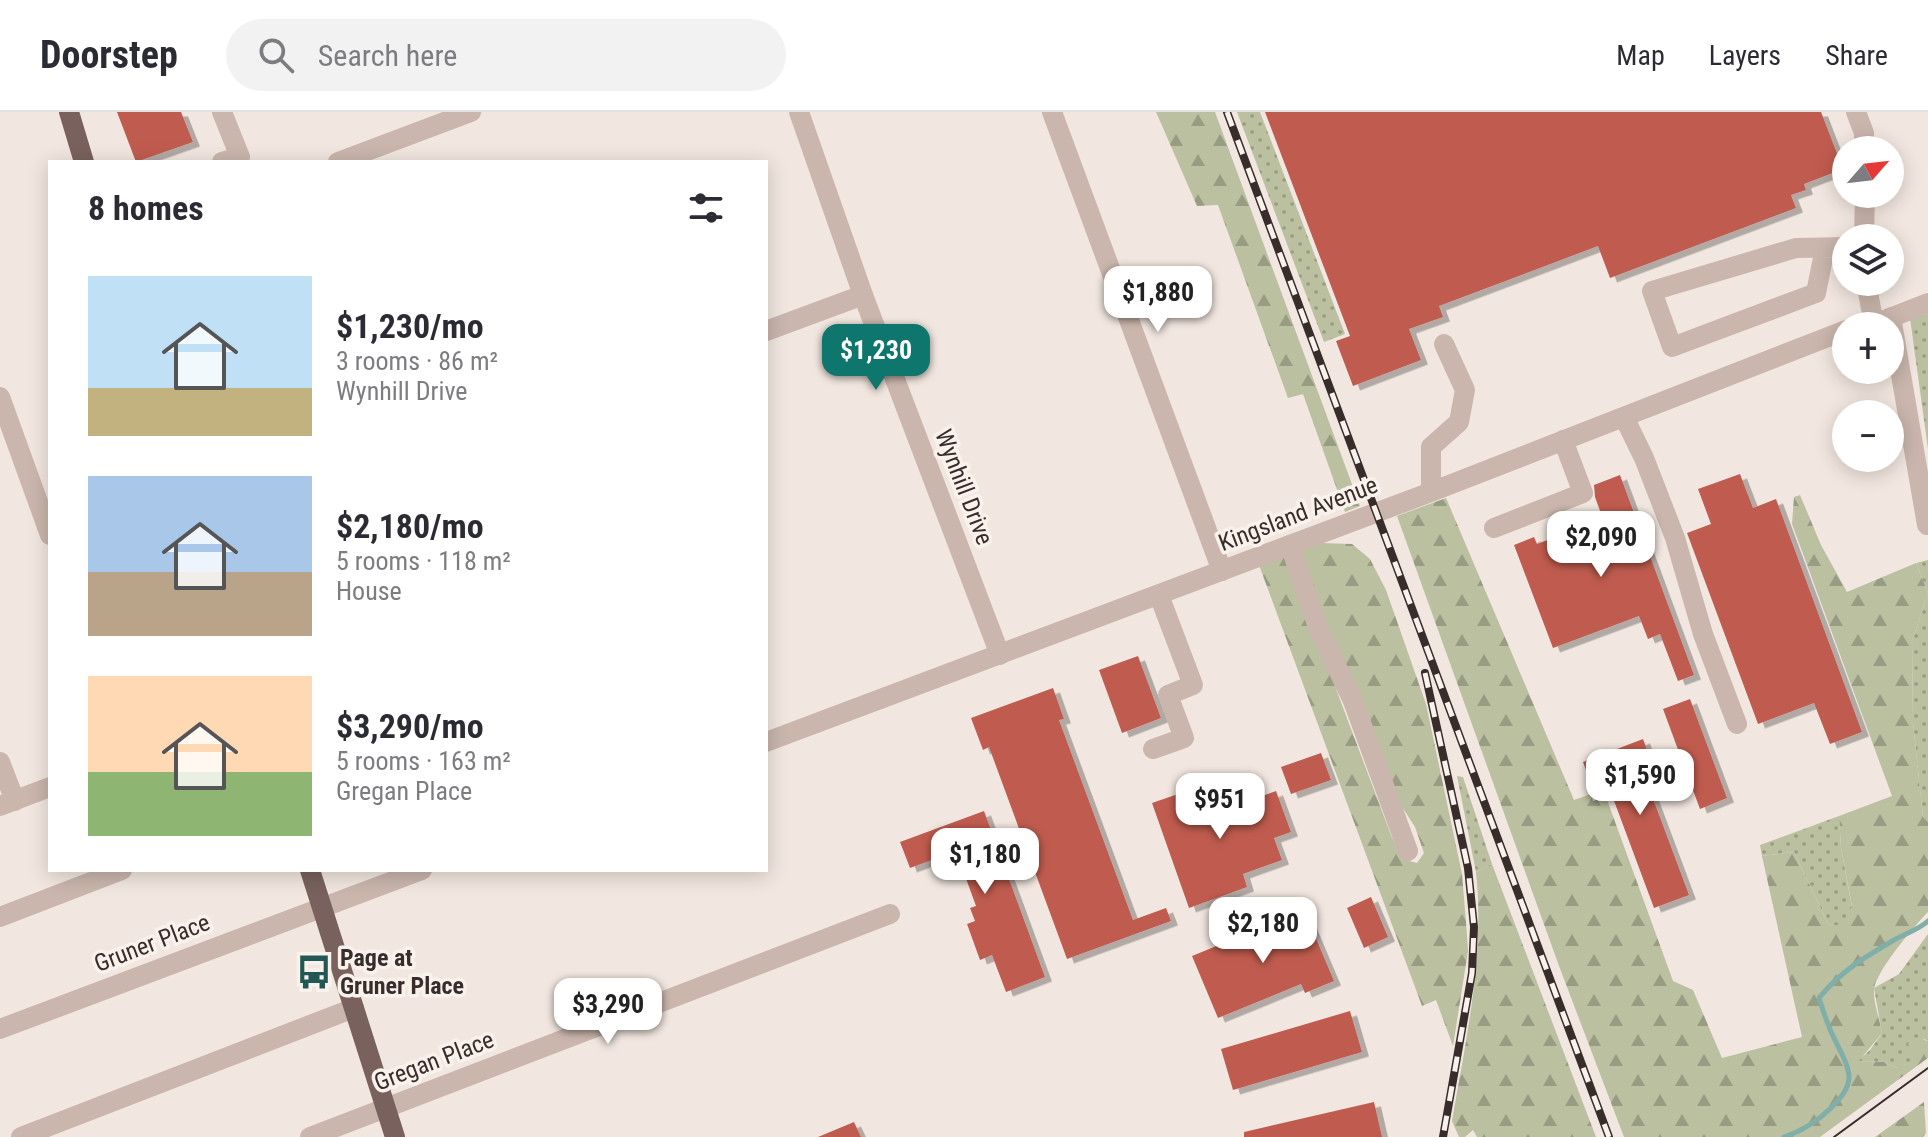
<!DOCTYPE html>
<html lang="en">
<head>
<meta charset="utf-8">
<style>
  :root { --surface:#fff; --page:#f2f2f3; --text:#2b2b33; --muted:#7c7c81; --line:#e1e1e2; --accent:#0f766e }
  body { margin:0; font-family:"Roboto Condensed",sans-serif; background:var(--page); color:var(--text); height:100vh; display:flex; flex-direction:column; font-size:30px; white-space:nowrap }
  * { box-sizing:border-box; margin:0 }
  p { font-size:26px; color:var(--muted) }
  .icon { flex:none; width:44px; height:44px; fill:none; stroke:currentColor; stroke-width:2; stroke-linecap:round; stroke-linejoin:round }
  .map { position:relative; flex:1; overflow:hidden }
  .sheet { position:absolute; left:48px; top:48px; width:720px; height:712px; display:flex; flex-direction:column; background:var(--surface); border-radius:0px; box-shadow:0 4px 20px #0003 }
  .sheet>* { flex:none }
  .needle { width:52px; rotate:62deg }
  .fabs { position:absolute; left:1832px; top:24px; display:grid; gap:16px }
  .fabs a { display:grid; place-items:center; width:72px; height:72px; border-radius:50%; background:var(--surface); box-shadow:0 4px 20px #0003; font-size:40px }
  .price { position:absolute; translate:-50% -68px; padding:0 18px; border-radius:16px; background:#fff; color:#222; font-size:26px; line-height:52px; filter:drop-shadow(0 2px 4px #0008) }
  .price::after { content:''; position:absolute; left:50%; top:48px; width:24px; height:18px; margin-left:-12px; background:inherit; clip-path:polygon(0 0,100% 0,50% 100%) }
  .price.on { background:var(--accent); color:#fff }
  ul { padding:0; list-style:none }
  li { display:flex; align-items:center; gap:24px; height:200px; padding:0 40px }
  li span { display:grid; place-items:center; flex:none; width:224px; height:160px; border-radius:0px; color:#555 }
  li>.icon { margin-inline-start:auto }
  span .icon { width:96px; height:96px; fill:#fffc; stroke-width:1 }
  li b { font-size:34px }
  h2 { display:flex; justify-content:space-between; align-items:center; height:96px; padding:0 40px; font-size:34px }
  header { display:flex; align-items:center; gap:48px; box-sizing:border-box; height:112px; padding:0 40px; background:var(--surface); border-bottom:2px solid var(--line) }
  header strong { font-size:38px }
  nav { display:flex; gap:44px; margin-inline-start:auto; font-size:28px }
  .search { width:560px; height:72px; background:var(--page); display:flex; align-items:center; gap:20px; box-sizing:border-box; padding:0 28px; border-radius:44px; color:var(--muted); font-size:30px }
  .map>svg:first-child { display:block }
  .grass { fill:url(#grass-dots) }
  .forest { fill:url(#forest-firs) }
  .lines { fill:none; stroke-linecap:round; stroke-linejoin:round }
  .stream { stroke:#80aea9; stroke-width:5 }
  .building { fill:#c05c50; filter:url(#shadow) }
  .minor { stroke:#cab6ac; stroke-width:20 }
  .major { stroke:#79625d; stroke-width:20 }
  .tram { stroke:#382d2b; stroke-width:2 }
  .rail-casing { stroke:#382d2b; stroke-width:8 }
  .rail { stroke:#f9f2ec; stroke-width:5; stroke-dasharray:15; stroke-linecap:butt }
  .labels { text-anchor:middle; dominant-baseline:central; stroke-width:7; stroke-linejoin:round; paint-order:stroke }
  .street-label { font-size:24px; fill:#382d2b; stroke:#f9f2ec }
  .poi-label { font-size:24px; font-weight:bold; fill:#382d2b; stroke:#f9f2ec; text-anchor:start }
</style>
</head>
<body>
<header>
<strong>Doorstep</strong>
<div class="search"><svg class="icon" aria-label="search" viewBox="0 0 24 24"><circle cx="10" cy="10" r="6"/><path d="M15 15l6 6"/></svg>Search here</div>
<nav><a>Map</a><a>Layers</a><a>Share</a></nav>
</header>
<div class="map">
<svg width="1928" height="1025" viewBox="0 0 1928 1025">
  <defs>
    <pattern id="grass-dots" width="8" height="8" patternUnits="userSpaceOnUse" patternTransform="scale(2)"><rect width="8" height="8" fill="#bac0a0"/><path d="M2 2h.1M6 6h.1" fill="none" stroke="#989c83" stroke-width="1.8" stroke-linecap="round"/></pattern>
    <pattern id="forest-firs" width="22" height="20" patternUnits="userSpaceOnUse" patternTransform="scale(2)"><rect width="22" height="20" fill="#bac0a0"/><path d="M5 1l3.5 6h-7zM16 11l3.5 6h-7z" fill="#989c83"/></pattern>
    <filter id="shadow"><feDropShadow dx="7" dy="4.5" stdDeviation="0" flood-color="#0004"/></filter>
  </defs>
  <rect width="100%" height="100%" fill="#f2e7e0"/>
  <g class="grass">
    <path d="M1237,0H1260L1345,222L1324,230Z"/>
    <path d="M1928,202V337L1910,206Z"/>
    <path d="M1928,448V710L1923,705L1913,611L1912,529L1928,481L1916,451Z"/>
    <path d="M1457,664L1463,665L1492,752L1476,760Z"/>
    <path d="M1839,704L1841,736L1852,795L1847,813L1829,814L1794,740L1762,744L1760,733Z"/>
    <path d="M1928,822V929L1924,927L1911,943V950L1897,956L1884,950L1858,949L1870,938L1882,921L1874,876L1899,862Z"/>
  </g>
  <g class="forest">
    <path d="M1156,0H1215L1360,394L1345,400L1303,282L1288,286L1218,93L1197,94Z"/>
    <path d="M1800,383L1821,433L1847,480L1916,451L1928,481L1912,529L1913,611L1923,705L1928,710V800C1915,813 1876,859 1874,877C1873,890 1880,908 1882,921L1859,949L1884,950L1897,956L1910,950L1911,943L1906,934L1914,925L1928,929V946L1820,1025H1624L1559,854L1397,404L1446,386L1574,688L1591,682L1593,689L1606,685L1673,869L1693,878L1722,946L1802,925L1762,744L1794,740L1829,814L1847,812L1852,794L1841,736L1839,704L1892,684L1792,412L1794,385Z"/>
    <path d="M1321,431L1352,432L1370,447L1386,478L1426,592L1462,762L1466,810L1468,839L1453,934L1436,888L1422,894L1259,453L1286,444L1391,723L1402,747L1417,751L1424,741L1415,715L1393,681L1318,496L1299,439Z"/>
    <path d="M1492,752L1596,1025H1477L1473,1018L1465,1025H1459L1452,1009C1466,927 1485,844 1476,760Z"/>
    <path d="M1924,990L1926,1021L1923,1025H1875Z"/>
  </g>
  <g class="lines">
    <path class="stream" d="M1784,1025C1802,1019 1818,1009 1832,995C1859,969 1849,957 1835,928C1828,915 1824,901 1819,886C1841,859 1865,845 1894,828C1906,821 1918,818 1928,809"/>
  </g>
  <g class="building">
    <path d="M117,0H181L193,30L136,50Z"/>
    <path d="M1265,0H1821L1843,57L1804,72L1806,78L1791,83L1796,96L1610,166L1598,134L1439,194L1443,205L1409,217L1421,248L1353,274L1336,229L1350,224Z"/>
    <path d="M1740,362L1753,396L1776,387L1862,620L1830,632L1814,591L1758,612L1687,421L1711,412L1698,377Z"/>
    <path d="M1620,363L1694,563L1678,569L1660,522L1648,527L1639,504L1553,536L1514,433L1534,425L1537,432L1603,407L1595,385L1594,373Z"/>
    <path d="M1138,544L1161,606L1122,621L1099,558Z"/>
    <path d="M1053,576L1064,607L1059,608L1133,808L1166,796L1171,809L1067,847L989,635L983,638L971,606Z"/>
    <path d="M1690,587L1727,686L1700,697L1663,597Z"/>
    <path d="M1643,627L1663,680L1652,684L1689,783L1654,796L1610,678L1596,684L1583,650Z"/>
    <path d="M1321,641L1331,668L1291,682L1281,655Z"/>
    <path d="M1217,676L1222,689L1228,687L1231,695L1276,679L1291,720L1274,726L1282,748L1243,762L1247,775L1189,796L1152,691L1178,682L1180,690Z"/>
    <path d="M984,699L1045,865L1006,880L992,843L980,848L967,812L975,809L970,796L976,794L956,739L910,756L900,730Z"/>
    <path d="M1371,785L1388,825L1364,836L1347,796Z"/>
    <path d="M1304,798L1334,869L1305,881L1301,872L1218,906L1192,844Z"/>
    <path d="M1350,899L1362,940L1233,978L1221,937Z"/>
    <path d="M1374,990L1382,1025H1244V1020Z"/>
    <path d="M854,1010L861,1025H818Z"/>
  </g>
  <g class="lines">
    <g class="minor">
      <path d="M799,0L863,183L1000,543"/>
      <path d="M1052,0L1222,459"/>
      <path d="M1856,0L1864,21V38"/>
      <path d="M222,50L240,45L222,0"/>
      <path d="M338,50L471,0"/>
      <path d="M1864,126L1865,82"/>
      <path d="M1825,136L1816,181L1672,235L1652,179L1796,136L1846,135"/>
      <path d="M1866,170L1873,207"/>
      <path d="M1891,205L1927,413"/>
      <path d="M1856,214L1873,207L1882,209L1928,191"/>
      <path d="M766,219L863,183"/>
      <path d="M0,285L50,423"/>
      <path d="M1624,305L1644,346L1675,426L1703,522L1737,612"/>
      <path d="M1431,380V335L1459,310L1465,278L1444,232"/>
      <path d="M1494,416L1583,381L1563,328"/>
      <path d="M1290,433L1319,518L1353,589L1408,739"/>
      <path d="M766,630L1431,380L1846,218"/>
      <path d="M1153,637L1184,626L1168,583L1193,573L1159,483"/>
      <path d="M0,650L15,689"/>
      <path d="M0,694L50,675"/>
      <path d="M0,805L122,758"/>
      <path d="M0,917L422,758"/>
      <path d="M21,1025L354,896"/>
      <path d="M310,1025L890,802"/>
    </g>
    <g class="major">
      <path d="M69,0L84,50"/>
      <path d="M310,758L395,1025"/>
    </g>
    <path class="tram" d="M1834,1025L1928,956"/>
    <g class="rail-casing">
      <g id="rail">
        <path d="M1227,0L1609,1025"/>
        <path d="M1425,561L1468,756L1474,815L1472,861L1443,1025"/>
      </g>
    </g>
    <use href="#rail" class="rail"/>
  </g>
  <defs>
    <g id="bus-bare" transform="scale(2.76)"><path d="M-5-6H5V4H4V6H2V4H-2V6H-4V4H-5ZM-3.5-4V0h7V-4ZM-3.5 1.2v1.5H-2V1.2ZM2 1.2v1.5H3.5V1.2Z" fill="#225854" stroke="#f9f2ec" stroke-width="2.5" paint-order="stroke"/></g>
  </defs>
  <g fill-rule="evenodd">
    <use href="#bus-bare" x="314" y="860"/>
  </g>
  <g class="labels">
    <g class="street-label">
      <text transform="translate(964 375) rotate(69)">Wynhill Drive</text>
      <text transform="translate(1298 402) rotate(-21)">Kingsland Avenue</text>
      <text transform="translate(152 831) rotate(-21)">Gruner Place</text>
      <text transform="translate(434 949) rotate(-21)">Gregan Place</text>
    </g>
    <g class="poi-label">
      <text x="340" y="846">Page at<tspan x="340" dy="28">Gruner Place</tspan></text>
    </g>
  </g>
</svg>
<div class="fabs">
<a><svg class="needle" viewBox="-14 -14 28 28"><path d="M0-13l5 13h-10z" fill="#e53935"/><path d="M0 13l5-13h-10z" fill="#7c7c81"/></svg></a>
<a><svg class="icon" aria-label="layers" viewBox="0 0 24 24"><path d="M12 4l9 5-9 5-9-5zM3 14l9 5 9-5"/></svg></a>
<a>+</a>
<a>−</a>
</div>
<b class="price" style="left:1158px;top:222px">$1,880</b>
<b class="price on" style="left:876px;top:280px">$1,230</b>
<b class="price" style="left:1601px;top:467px">$2,090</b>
<b class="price" style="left:1640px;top:705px">$1,590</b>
<b class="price" style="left:1220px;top:729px">$951</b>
<b class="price" style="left:985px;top:784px">$1,180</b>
<b class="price" style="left:1263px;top:853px">$2,180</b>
<b class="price" style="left:608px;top:934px">$3,290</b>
<section class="sheet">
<h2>8 homes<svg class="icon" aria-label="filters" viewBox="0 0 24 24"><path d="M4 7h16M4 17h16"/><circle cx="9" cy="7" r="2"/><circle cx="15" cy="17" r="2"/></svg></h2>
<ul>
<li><span style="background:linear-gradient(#bfe0f5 70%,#c2b280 0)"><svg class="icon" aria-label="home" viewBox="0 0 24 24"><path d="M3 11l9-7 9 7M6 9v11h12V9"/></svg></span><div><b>$1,230/mo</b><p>3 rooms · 86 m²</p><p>Wynhill Drive</p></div></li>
<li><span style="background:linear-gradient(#a9c7e8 60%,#b9a48a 0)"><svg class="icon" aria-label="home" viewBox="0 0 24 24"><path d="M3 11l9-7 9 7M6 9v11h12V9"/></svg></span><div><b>$2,180/mo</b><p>5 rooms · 118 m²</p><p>House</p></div></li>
<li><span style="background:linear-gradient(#ffd9b3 60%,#8fb573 0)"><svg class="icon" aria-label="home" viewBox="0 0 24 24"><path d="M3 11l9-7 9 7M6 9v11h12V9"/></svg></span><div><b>$3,290/mo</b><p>5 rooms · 163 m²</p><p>Gregan Place</p></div></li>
</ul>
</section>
</div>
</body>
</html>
